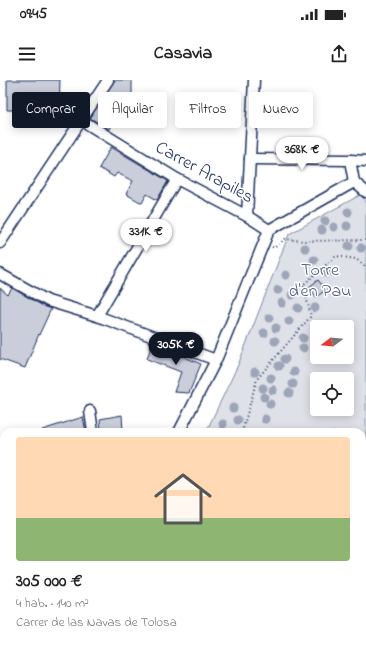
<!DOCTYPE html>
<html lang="es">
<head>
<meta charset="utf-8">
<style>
  :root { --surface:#fff; --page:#f2f2f2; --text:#222; --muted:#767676; --accent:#111827 }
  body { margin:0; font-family:"Indie Flower",sans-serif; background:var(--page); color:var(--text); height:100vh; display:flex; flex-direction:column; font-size:15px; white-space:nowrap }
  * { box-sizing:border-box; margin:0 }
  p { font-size:13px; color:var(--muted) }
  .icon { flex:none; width:22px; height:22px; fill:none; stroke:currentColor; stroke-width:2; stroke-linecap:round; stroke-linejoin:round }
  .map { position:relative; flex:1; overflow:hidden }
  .details { position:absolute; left:0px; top:348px; width:366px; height:220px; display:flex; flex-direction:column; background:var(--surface); border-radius:12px 12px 0 0; box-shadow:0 2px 10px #0003 }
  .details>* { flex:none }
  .top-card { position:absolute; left:12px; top:12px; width:342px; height:36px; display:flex; gap:8px }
  .needle { width:26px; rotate:254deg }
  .buttons { position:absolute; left:310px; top:240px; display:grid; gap:8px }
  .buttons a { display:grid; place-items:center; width:44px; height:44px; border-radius:4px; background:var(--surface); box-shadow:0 2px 10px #0003; font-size:20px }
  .price { position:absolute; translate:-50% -34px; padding:0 9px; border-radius:14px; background:#fff; color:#222; font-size:13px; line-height:26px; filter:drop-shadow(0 1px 2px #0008) }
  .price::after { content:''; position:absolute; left:50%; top:24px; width:12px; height:9px; margin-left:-6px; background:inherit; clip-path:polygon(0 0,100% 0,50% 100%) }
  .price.current { background:var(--accent); color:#fff }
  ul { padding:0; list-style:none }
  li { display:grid; align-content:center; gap:8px; height:212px; padding:0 16px }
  li span { display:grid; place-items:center; height:124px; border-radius:4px; color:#555 }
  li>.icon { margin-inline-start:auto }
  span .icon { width:72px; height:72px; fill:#fffc; stroke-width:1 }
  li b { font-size:17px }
  .chip { padding:0 14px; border-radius:4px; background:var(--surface); box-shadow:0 2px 10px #0003; font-size:14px; line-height:36px }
  .chip.current { background:var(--accent); color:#fff }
  .status { display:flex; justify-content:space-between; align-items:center; height:28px; padding:0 20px; background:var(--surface); direction:ltr }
  .status svg { height:11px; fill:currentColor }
  header { display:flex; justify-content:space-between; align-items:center; height:52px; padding:0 16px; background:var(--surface); font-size:18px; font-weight:700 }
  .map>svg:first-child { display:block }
  .green { fill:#dee1e7; stroke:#7c88a2; fill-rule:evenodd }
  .building { fill:#caceda; stroke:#1b2f5e }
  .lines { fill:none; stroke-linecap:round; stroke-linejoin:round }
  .street-casing { stroke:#1b2f5e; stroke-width:13 }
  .path { stroke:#1b2f5e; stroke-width:2; stroke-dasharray:1 3; stroke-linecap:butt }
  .street { stroke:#fff; stroke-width:10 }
  .tree { fill:#9da5b9 }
  .labels { text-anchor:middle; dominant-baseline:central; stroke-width:3; stroke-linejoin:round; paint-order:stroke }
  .street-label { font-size:18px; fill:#1b2f5e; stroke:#fff }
  .park-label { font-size:18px; fill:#4c5c80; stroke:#fff }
</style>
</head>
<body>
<div class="status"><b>09:45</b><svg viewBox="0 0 49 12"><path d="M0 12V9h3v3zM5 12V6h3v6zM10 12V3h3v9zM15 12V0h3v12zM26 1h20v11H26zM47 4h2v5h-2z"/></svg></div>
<header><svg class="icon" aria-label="menu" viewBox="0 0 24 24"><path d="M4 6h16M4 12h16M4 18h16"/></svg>Casavia<svg class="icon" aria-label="share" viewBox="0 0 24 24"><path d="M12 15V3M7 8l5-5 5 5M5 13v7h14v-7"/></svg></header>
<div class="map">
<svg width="366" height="568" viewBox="0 0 366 568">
  <rect width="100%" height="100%" fill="#fff"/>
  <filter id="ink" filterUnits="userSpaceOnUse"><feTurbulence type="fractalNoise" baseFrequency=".025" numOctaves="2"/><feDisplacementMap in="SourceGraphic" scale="8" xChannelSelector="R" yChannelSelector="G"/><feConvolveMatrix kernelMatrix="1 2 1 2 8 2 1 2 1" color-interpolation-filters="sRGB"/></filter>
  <g filter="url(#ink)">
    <path class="green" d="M360,115L366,121V558L362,556V352H206L238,285L289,154ZM317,247H347V277H317ZM317,299H347V329H317Z"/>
    <g class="building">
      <path d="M7,0H60L59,31L7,30Z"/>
      <path d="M115,0H132V19H130V26L123,37L119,35L118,36L117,35L109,49L90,38Z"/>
      <path d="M111,67L168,101L157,120L147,114L142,123L126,114L133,101L117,93L114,97L99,88Z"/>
      <path d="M318,200L326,210L316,217L309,207Z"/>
      <path d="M0,208L8,215L12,208L45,227L51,229L39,255V254L25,288L0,279Z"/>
      <path d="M152,263L201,284L189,313L174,312L181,292L147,279Z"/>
      <path d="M122,335L123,352H101L100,339Z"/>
      <path d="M83,337L86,352H43L42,350Z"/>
    </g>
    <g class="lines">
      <g class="street-casing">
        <g id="street">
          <path d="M81,40L177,99L247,136L269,150"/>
          <path d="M250,79L350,80L354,102"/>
          <path d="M350,80L366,81"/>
          <path d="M354,102L366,112"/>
          <path d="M247,136L254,0"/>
          <path d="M0,163L108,0"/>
          <path d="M0,194L48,221L97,236L216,280"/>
          <path d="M97,236L177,99"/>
          <path d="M90,331L93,352"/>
          <path d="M179,352L216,280L269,150L354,102"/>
          <path d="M0,507L4,511"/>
          <path d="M362,563L366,564"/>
          <path d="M15,564V568"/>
          <path d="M130,564L134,568"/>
          <path d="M59,568L61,564"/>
          <path d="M275,568L278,564"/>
        </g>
      </g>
      <g class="path">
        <path d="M272,167L274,168L285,159L304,161L366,160"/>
        <path d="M242,352L257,299L311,236L303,205L336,176L356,179L366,187"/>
      </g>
      <use href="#street" class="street"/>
    </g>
    <g class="tree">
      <circle cx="348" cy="132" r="4.5"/>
      <circle cx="325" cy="141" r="4.5"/>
      <circle cx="347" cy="146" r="4.5"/>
      <circle cx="334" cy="147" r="4.5"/>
      <circle cx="322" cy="150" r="4.5"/>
      <circle cx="349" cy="166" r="4.5"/>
      <circle cx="305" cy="168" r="4.5"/>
      <circle cx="361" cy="168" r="4.5"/>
      <circle cx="314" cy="180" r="4.5"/>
      <circle cx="327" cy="193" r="4.5"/>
      <circle cx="286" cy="195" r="4.5"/>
      <circle cx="278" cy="210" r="4.5"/>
      <circle cx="292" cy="215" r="4.5"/>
      <circle cx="282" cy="223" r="4.5"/>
      <circle cx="298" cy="228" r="4.5"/>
      <circle cx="315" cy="228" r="4.5"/>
      <circle cx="269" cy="238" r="4.5"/>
      <circle cx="289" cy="241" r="4.5"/>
      <circle cx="276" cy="248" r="4.5"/>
      <circle cx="264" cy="253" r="4.5"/>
      <circle cx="303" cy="258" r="4.5"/>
      <circle cx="275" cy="261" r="4.5"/>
      <circle cx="303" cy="268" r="4.5"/>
      <circle cx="285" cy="279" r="4.5"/>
      <circle cx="279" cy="286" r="4.5"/>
      <circle cx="255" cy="292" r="4.5"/>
      <circle cx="294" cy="292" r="4.5"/>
      <circle cx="271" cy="298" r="4.5"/>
      <circle cx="293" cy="304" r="4.5"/>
      <circle cx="263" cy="308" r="4.5"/>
      <circle cx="273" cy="310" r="4.5"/>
      <circle cx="289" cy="313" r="4.5"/>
      <circle cx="264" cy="317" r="4.5"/>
      <circle cx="270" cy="324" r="4.5"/>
      <circle cx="233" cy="328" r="4.5"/>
      <circle cx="265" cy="339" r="4.5"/>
      <circle cx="238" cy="340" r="4.5"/>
      <circle cx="223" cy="344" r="4.5"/>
    </g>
  </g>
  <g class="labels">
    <g class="street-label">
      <text transform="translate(204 93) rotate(29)">Carrer Arapiles</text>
    </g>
    <g class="park-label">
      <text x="320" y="191">Torre<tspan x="320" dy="21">d'en Pau</tspan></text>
    </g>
  </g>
</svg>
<div class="buttons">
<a><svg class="needle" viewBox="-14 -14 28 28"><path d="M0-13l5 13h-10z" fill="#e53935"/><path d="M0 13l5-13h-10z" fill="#767676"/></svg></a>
<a><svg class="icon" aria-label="locate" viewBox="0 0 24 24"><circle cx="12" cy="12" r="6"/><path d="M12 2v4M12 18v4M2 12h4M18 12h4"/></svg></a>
</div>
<b class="price" style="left:302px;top:91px">368K €</b>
<b class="price" style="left:146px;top:173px">331K €</b>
<b class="price current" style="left:176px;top:286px">305K €</b>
<div class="top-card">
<a class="chip current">Comprar</a>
<a class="chip">Alquilar</a>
<a class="chip">Filtros</a>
<a class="chip">Nuevo</a>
</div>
<section class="details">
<ul>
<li><span style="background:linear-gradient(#ffd9b3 65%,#8fb573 0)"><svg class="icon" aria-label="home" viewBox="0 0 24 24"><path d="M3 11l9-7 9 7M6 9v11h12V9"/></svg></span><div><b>305 000 €</b><p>4 hab. · 140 m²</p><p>Carrer de las Navas de Tolosa</p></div></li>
</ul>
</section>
</div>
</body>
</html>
